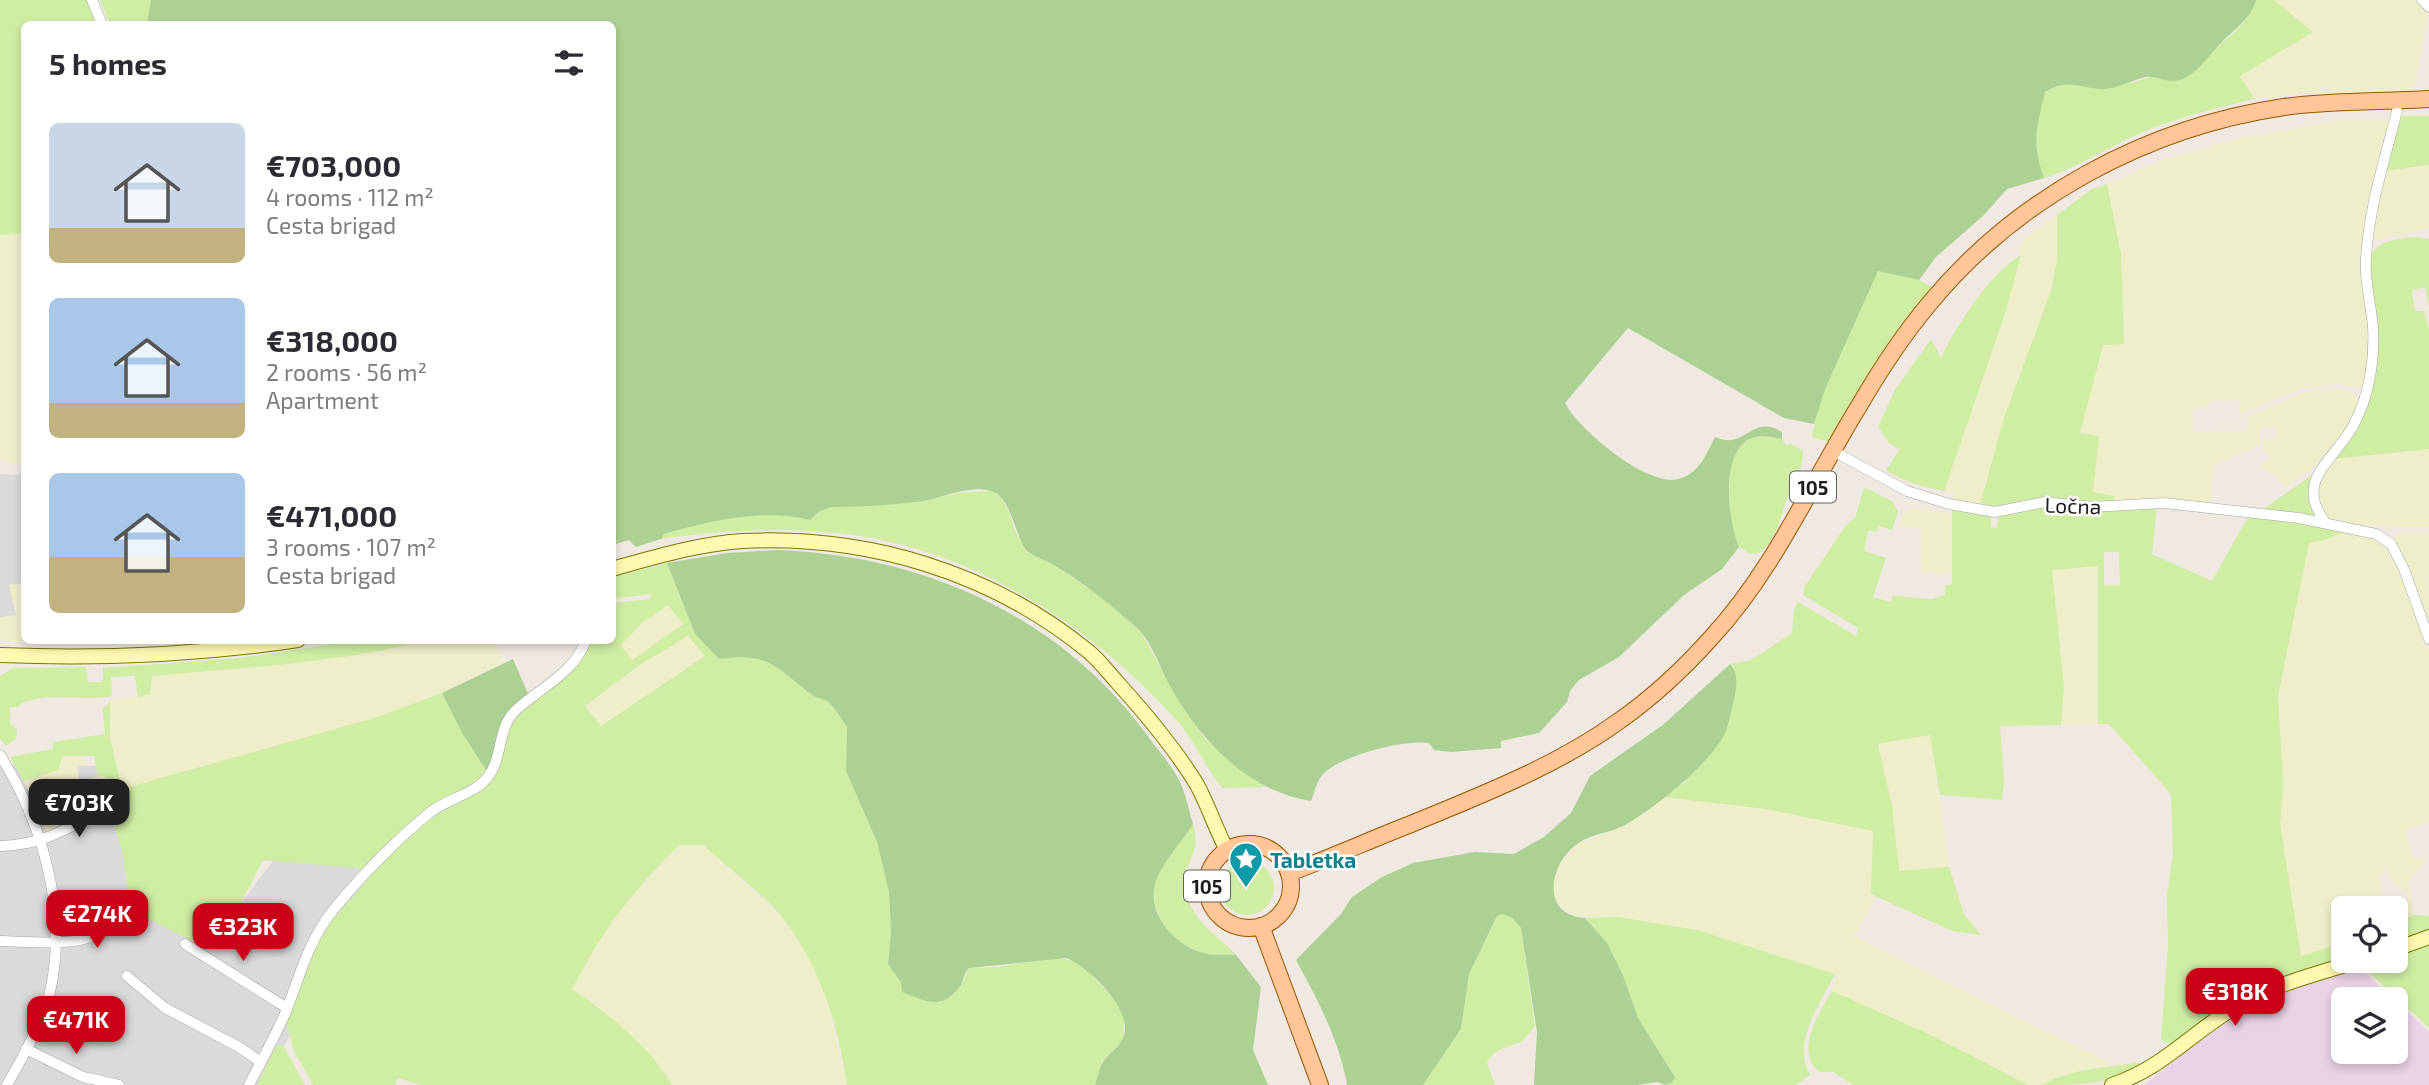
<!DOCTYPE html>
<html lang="en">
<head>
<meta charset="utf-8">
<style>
  :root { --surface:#fff; --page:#f2f2f3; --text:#2b2b33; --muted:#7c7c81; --accent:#ca0017 }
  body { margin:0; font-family:"Exo 2",sans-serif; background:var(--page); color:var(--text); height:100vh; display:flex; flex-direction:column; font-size:26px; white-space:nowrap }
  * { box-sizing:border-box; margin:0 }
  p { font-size:23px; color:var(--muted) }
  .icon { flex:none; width:38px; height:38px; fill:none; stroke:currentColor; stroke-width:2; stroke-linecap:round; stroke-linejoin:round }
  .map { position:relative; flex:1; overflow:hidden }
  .sheet { position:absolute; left:21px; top:21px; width:595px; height:623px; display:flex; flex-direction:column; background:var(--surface); border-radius:10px; box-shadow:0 4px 10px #0003 }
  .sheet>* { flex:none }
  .buttons { position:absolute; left:2331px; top:896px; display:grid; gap:14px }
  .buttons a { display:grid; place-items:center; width:77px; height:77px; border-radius:10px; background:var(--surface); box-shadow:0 4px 10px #0003; font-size:35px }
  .price { position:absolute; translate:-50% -60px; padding:0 16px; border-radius:14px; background:var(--accent); color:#fff; font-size:23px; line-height:46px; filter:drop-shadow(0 2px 4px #0008) }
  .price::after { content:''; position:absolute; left:50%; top:42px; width:21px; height:16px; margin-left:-10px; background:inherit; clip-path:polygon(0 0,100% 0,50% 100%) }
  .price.active { background:#222; color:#fff }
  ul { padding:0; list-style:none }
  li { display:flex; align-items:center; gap:21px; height:175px; padding:0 28px }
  li span { display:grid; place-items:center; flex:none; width:196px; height:140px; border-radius:10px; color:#555 }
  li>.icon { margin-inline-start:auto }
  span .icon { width:84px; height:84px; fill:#fffc; stroke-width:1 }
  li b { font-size:30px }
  h2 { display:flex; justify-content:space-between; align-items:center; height:84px; padding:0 28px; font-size:30px }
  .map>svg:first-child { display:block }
  .residential { fill:#dbdada }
  .industrial { fill:#e9d3e7 }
  .farmland { fill:#efeecb; fill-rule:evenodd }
  .grass { fill:#d0eda4; fill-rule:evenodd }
  .forest { fill:#add194 }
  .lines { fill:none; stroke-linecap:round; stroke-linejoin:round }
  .street-casing { stroke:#a4a4a4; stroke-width:11 }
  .secondary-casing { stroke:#787700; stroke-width:16 }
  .primary-casing { stroke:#965300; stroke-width:18 }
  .street { stroke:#fff; stroke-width:10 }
  .secondary { stroke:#fef9b1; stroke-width:14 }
  .primary { stroke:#ffc697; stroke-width:16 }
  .labels { text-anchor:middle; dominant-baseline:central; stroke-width:5; stroke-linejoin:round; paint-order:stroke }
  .shield { fill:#fff; stroke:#616161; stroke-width:2 }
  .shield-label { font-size:19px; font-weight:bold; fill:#1d1d1d }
  .street-label { font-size:21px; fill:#1d1d1d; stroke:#fff }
  .culture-label { font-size:21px; font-weight:bold; fill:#0d838f; stroke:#fff; text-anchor:start }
</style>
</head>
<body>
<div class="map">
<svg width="2429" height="1085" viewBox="0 0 2429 1085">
  <rect width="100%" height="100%" fill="#efe9e2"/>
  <g class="residential">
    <path d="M0,474L24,475V628H0Z"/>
    <path d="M0,764L98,766L122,826L239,906L285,845L376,866L264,1085H0Z"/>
  </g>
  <path class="industrial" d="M2362,970L2394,999H2343V1052H2396V1001L2429,1032V1085H2145L2185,1052L2250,1006L2318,980Z"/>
  <g class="farmland">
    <path d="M2274,0H2419L2428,14L2413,94L2305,93L2254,99L2240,76L2312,32Z"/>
    <path d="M2341,120H2392L2366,244L2371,342L2364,389L2338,384L2303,388L2243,413H2240L2239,400L2209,401L2208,407L2192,409L2193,432L2247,431V417L2304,392L2340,389L2352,392L2358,399V406L2352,423L2324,461L2285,486L2273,474L2259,466L2270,458L2262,448V439L2276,438V426L2260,427V445L2214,465L2210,503L2163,500L2114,502V496L2092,492L2080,433L2103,344H2123L2121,254L2107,184L2162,160L2235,139Z"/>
    <path d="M2429,165V228L2381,239L2374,238L2383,171Z"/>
    <path d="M2057,215V260L2052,288L2004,418L1980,505L1953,500L1954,493L1944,491L2005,314L2022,240Z"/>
    <path d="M24,233V464H15L0,460V235Z"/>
    <path d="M2429,449V527L2354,526L2327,520L2320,512L2315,484L2333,459Z"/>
    <path d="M1914,508L1951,514L1952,574L1921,572V528L1899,527L1904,512Z"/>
    <path d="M2344,532L2367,536L2384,543L2401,571L2429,652V822L2406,829L2413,859L2428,857L2408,882L2414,915L2407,918L2408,930L2396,934V908H2343V943L2301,957L2280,824L2283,785L2278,695L2309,542L2321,541ZM2386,869L2394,883L2407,893L2409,902L2400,909L2391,907L2382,894L2379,877Z"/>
    <path d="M2398,533H2429V633L2393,541Z"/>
    <path d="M2099,565L2098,724L2061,725L2064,686L2052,570Z"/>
    <path d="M22,583L24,640L60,642L0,640V617L16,615L9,585Z"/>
    <path d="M668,604L684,624L632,661L620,645L642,623Z"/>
    <path d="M688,635L705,655L601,726L585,707L638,666Z"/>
    <path d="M425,641H494L505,662L442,693L374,718L121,790L110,738V701L150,694L151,676L340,656L393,649Z"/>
    <path d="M1930,735L1949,867L1899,872L1892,806L1878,744Z"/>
    <path d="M63,756L83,757L86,765L77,767L80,781L104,775L113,793L68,823L70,810H83L85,785L56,783L53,816L57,818V827L52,832H47L24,781Z"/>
    <path d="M1663,797L1766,809L1873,831L1871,894L1877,896L1854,936L2112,1064L2059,1076L2041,1085H2028L1933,1036L1832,991L1838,975L1697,930L1619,917H1575L1555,901L1552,888L1558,867L1577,844L1625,826Z"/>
    <path d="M679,845H703L781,916L811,959L828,1004L847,1085H672L664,1072L572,989L600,940L621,908Z"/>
  </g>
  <g class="grass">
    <path d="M0,0H91L101,24H24V233L0,235Z"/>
    <path d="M100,0H151L147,24H110Z"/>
    <path d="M2256,0H2274L2313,32L2240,76L2254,99C2216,108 2177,118 2141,133C2108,147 2078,168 2044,178L2039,165L2035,128L2045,92L2067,82L2084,87L2132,83L2153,76L2174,81C2197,62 2249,29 2256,0Z"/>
    <path d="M2402,116H2429V165L2383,171Z"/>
    <path d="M2107,184L2121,254L2124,344L2103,345L2080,433L2099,436L2093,492L2114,496V502L1994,508L1980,505L2004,418L2052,288L2057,260V215L2092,189Z"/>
    <path d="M2415,237L2429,239V306L2425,287L2412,290L2415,311H2424L2429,330V449L2333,459L2369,389V258C2378,240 2397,239 2415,237Z"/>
    <path d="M2021,255L2005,314L1944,491C1923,487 1904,482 1886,470L1900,449L1890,444L1878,427L1895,390L1931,339L1941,358C1955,327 1991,272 2021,255Z"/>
    <path d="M1878,270L1919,280L1932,287L1887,345L1828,442L1812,437C1822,379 1853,323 1878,270Z"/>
    <path d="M1756,436L1782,439L1786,445L1791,444L1803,451C1803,475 1788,490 1783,511C1778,528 1764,570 1740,547C1728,535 1727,473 1733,458C1738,447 1746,441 1756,436Z"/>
    <path d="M2315,473C2307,489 2306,501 2316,517L2262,510Z"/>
    <path d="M1864,487L1892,501L1898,512L1892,530L1879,526L1877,532L1868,531L1864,551L1886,558L1873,597L1891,602L1893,596L1932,599L1945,595V586L1952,584V508L1991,516V527L1997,528L1998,517L2030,507L2074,510L2157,505L2152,554L2212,581L2250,513L2344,532L2321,541L2309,543L2278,695L2283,785L2280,824L2301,956L2343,943V961L2173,1046L2161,1040L2168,945L2167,896L2173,853L2171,794L2109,724H2098V566L2052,570L2064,686L2061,725L2000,726L2004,781L2002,800L1940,795L1930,735L1878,744L1892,806L1899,871L1949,867L1964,914L1981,935L1952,931L1871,894L1873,831L1766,809L1663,797L1686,781L1734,666L1730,664L1751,660L1792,633L1794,610L1798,602L1856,636L1858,628L1803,595L1805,586L1846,525L1855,518ZM2104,552H2119L2120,585H2104Z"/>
    <path d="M992,491L1001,498L1009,512L1015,530L1026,552L1054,565L1101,597L1141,632L1178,699L1206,740L1265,787L1222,788C1206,768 1195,742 1178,722C1091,624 968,546 836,533C777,527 719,530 661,539L663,534C711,521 761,508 810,519L820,511L832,507L920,502L959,493Z"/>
    <path d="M667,563L695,634L719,659C769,652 775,667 812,695C816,698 822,698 827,701C835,707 841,719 847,727L846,771L877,842L889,892L891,932L888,964L901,982L939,1003L961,986L969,968L996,967L1058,958L1080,963L1114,999L1124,1016L1123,1040L1102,1062L1095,1085H847C838,1025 820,965 782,917C760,891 728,868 703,845H679C651,873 624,903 602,937C591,953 582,972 572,989C610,1015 648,1045 672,1085H421L398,1078L395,1085H313L293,1049L286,1021L303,972L322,932L389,855L431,815L480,789L513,719L589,641L612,640L613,603L650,599L652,594L613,599V577ZM668,605L683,624L632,660L621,645L642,623ZM688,636L705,656L601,726L585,706L638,666Z"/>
    <path d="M359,640L425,641C337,663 242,668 152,676L150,694L138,697L135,676L111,677L112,696C81,702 49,691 20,704L19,707H10V724L17,729L16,739L6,746L0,739V676L13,668L86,667L88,682H103V668L240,658Z"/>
    <path d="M442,693L462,733L488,773L477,783L441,801L368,869L263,860L240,905L206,948L149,919L128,895L123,853L105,800L113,793L104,776H98L94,756H63L58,770L24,781L10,757L53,749V742L105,734L103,710L110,701V738L122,789L374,718Z"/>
    <path d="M1193,824C1200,854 1190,852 1186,876C1181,915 1214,931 1236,955C1226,954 1213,956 1204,953C1175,946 1148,915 1155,884C1160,866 1182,841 1193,824Z"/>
    <circle cx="1247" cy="888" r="27"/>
    <path d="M1502,914L1512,918L1521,928L1535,1026C1531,1030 1528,1035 1524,1039C1514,1048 1494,1046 1487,1063L1495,1085H1423L1461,1029L1469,974L1497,916Z"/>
    <path d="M2414,915L2429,916V930L2396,945V934L2408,930L2407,918Z"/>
    <path d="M1619,917L1697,930L1835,974C1821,1003 1791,1043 1810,1075L1796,1085H1665L1672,1083L1675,1077L1638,1018L1623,975L1607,943L1585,918Z"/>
    <path d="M2429,944V1028L2361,965L2375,961H2396V954Z"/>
    <path d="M1832,991L1933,1036L2028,1085H1853L1833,1072H1819C1794,1050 1819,1013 1832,991Z"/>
    <path d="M280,1045H283L305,1085H257L276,1046Z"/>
    <path d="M2138,1063L2141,1064C2117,1085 2072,1085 2041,1085C2072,1069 2104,1067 2138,1063Z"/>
  </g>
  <g class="forest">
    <path d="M151,0H2256C2252,17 2235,29 2223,41C2210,53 2194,80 2174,81C2162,82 2154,74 2142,78C2128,82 2117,89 2101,89C2076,88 2070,78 2045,92C2037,126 2031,142 2044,178L2007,189L1983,216L1936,257L1919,280L1878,271L1825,389L1814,424L1784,418L1628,328L1565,403C1579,430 1651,491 1682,478C1700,471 1707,453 1715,437C1747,451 1750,413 1782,432V439C1774,438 1763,435 1755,437C1718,447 1728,521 1739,547L1722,569L1684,595L1619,657L1579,680L1570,691L1567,702L1539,733L1501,741V748L1451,752L1434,750L1429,743C1405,739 1344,755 1325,772C1317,779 1315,791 1311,801C1247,791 1199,739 1169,684C1160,667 1151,641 1137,628C1111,605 1083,582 1052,564C1045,560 1029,555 1025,549C1015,534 1011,497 991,491C966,484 940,500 917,502C889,505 861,507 832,507L820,511L810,520C761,508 711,521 664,534L661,539L636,547L629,540L613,545L612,24H147Z"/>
    <path d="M777,550C920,555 1057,614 1144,731C1156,748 1172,765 1181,784C1186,796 1189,811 1193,824C1182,842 1161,864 1155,884C1147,914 1175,946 1204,953C1213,956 1226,954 1236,955L1261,987L1253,1050L1268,1085H1095C1097,1078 1099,1070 1102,1064C1107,1054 1119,1048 1123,1038C1135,1011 1089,967 1066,958L969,968C963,974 964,982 959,988C940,1011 926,1001 902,992L901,982L888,964L891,932L889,892L877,842L846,771L847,727C841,719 835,707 827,701C822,698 816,698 812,695C775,667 769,652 719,659L695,634L667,563L727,553Z"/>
    <path d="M513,659L529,696L507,715L488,773L462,733L442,693Z"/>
    <path d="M1730,664C1740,674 1736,691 1733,704C1730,715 1728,730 1722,739C1703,769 1657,806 1627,824C1612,833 1592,833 1577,844C1549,864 1540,915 1585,918L1607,943L1623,975L1638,1018L1675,1077L1672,1083L1665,1085L1658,1082L1637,1085H1534L1537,1032L1521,928L1512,918L1502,914L1497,916L1469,974L1461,1029L1423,1085H1347C1340,1042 1317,998 1296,960L1341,914L1352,897L1382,877L1413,863L1475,852L1514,854L1544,837L1571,813L1590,776L1664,724Z"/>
  </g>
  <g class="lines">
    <g class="street-casing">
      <g id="street">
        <path d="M92,0L102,24"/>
        <path d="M2422,0L2429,7"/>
        <path d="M1833,451L1907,491L1949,504L1995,512L2045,502L2092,507L2164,503L2299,518L2376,534L2391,544L2404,569L2429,639"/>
        <path d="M2325,522C2294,480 2333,462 2353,426C2369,397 2375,360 2373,327C2371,304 2364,280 2366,258C2369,207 2385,159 2397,111"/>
        <path d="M0,755C43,824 68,911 50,992C42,1024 23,1056 7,1085"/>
        <path d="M0,846C43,845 66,829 103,809"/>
        <path d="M0,941C26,941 78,948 99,932L105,916"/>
        <path d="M185,944L287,1008"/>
        <path d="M127,976L165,1008L239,1047L261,1062"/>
        <path d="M26,1049L83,1077L119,1085"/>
        <path d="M249,1085C262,1060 276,1035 287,1009C301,972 309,940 334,909C361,876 399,837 432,811C448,799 474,794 487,778C503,759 497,729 515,711C539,688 574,674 586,640"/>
      </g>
    </g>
    <g class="secondary-casing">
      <g id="secondary">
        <path d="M612,569C655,557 698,544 742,541C868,535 991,572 1088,651C1099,660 1108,672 1117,682C1146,714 1173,746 1196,783C1208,804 1215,828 1227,850"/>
        <path d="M0,655C100,659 199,655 298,640"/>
        <path d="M2396,949L2429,937"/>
        <path d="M2112,1085C2162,1068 2187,1037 2229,1011C2268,986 2315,974 2359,961"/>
      </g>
    </g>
    <g class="primary-casing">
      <g id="primary">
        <circle cx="1249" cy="886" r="42"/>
        <path d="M1289,873C1330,858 1370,840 1411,824C1481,795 1557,766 1619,721C1652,698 1684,668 1711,638C1774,570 1811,484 1859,406C1880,370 1903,335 1929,304C2017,197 2148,127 2284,107C2332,100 2381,102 2429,99"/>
        <path d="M1261,926L1320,1085"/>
      </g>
    </g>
    <use href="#street" class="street"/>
    <use href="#secondary" class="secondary"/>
    <use href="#primary" class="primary"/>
  </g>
  <defs>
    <g id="sight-pin" transform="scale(1.75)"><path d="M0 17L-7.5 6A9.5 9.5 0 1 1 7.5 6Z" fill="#0f9aa8" stroke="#fff"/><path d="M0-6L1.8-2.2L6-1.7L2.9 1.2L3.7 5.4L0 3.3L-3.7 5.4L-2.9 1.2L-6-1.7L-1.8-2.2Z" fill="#fff"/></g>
  </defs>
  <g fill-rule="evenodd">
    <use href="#sight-pin" x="1246" y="859"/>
  </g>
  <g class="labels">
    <g class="shield">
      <rect x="1790" y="471.5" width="46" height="31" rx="5"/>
      <rect x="1184" y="870.5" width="46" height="31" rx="5"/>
    </g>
    <g class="shield-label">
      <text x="1813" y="487">105</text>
      <text x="1207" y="886">105</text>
    </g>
    <g class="street-label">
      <text transform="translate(2073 505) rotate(2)">Ločna</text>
    </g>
    <g class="culture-label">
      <text x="1270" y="859">Tabletka</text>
    </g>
  </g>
</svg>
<div class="buttons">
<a><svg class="icon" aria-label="locate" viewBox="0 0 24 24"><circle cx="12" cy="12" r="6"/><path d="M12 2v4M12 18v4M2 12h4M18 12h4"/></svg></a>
<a><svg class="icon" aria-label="layers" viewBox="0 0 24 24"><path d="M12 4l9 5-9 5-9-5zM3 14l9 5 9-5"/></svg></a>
</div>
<b class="price active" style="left:79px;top:839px">€703K</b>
<b class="price" style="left:97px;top:950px">€274K</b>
<b class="price" style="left:243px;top:963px">€323K</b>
<b class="price" style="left:2235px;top:1028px">€318K</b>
<b class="price" style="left:76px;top:1056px">€471K</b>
<section class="sheet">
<h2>5 homes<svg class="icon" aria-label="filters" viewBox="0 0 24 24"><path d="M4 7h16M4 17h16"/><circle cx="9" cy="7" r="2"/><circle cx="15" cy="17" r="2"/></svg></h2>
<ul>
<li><span style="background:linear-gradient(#c9d6e8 75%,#c2b280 0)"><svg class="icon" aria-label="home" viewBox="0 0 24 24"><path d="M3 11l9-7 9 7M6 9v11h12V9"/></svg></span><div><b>€703,000</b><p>4 rooms · 112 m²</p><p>Cesta brigad</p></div></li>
<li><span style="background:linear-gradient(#a9c7e8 75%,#c2b280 0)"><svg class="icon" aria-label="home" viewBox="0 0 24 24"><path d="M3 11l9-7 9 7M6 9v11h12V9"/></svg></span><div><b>€318,000</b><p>2 rooms · 56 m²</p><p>Apartment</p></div></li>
<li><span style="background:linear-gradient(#a9c7e8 60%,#c2b280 0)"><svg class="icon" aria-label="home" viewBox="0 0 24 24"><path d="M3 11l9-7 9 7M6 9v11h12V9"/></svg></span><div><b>€471,000</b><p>3 rooms · 107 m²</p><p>Cesta brigad</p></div></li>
</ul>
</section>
</div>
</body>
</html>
